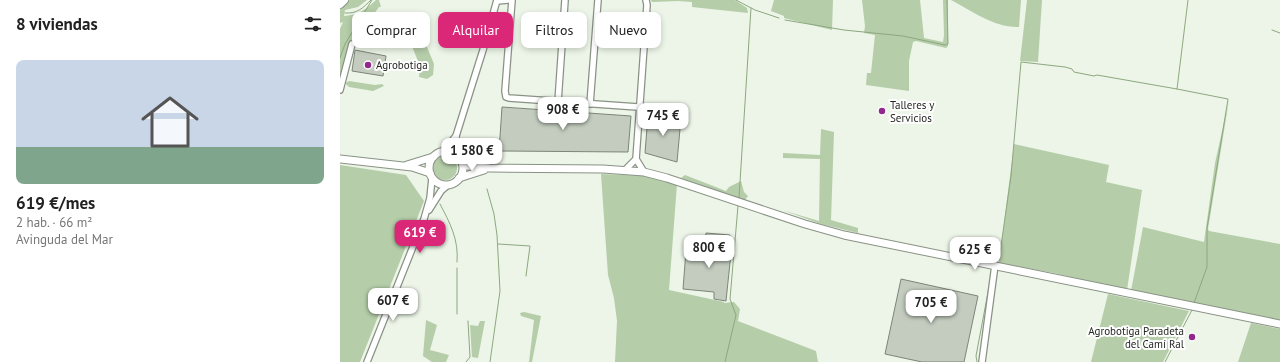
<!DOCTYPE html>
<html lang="es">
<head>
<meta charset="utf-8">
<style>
  :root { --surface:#fff; --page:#f2f2f2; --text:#222; --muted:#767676; --accent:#db2777 }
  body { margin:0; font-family:"PT Sans",sans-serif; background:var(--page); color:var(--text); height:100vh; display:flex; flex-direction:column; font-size:15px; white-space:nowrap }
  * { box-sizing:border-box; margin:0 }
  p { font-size:13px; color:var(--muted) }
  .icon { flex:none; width:22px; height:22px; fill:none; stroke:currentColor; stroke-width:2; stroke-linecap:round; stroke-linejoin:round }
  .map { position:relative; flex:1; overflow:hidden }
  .drawer { display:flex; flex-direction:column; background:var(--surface); width:340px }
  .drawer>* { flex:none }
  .top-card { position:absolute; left:12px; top:12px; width:380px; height:36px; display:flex; gap:8px }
  .price { position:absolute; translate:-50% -34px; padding:0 9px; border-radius:8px; background:#fff; color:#222; font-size:13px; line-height:26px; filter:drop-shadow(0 1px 2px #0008) }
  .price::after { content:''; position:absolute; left:50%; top:24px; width:12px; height:9px; margin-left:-6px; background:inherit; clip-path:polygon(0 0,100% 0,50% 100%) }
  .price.current { background:var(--accent); color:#fff }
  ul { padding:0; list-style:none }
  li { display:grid; align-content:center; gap:8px; height:212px; padding:0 16px }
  li span { display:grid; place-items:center; height:124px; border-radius:8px; color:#555 }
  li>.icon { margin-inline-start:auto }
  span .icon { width:72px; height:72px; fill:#fffc; stroke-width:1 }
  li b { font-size:17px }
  h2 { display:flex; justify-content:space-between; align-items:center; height:48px; padding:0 16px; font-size:17px }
  .tag { padding:0 14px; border-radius:8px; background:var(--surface); box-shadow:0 2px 6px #0003; font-size:14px; line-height:36px }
  .tag.current { background:var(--accent); color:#fff }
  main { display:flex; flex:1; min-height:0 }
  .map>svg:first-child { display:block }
  .green { fill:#b5cda9 }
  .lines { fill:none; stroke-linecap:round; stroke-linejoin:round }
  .stream { stroke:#8da880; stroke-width:1 }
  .building { fill:#c3ccbf; stroke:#7d8579 }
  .minor-casing { stroke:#899285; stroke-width:8 }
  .major-casing { stroke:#899285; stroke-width:9 }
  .highway-casing { stroke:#899285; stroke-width:10 }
  .minor { stroke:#fff; stroke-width:5.5 }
  .major { stroke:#fff; stroke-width:7 }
  .highway { stroke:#fff; stroke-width:8 }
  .poi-dot { fill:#91298d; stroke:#fff; stroke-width:1.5 }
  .labels { text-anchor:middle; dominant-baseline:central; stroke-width:4; stroke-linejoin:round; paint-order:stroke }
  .poi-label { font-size:11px; fill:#222621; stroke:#fff; text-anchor:start }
</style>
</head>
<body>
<main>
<section class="drawer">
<h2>8 viviendas<svg class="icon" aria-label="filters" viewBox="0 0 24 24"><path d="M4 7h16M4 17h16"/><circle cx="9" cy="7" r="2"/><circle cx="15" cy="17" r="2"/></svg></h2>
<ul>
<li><span style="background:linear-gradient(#c9d6e8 70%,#7fa58c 0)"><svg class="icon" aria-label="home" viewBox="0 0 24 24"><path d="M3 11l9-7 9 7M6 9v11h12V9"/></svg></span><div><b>619 €/mes</b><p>2 hab. · 66 m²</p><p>Avinguda del Mar</p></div></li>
</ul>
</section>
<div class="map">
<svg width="940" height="362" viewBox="0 0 940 362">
  <rect width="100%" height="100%" fill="#ecf5e7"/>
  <g class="green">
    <path d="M8,0H27L18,7L5,10L4,16C17,15 26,10 36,0H39L41,7H39L10,46L0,79V29L3,22L0,23V8Z"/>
    <path d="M311,0H395L407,8L408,13L352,7V2L338,1L312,2Z"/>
    <path d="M434,0H493L492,30L444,18V16L431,11Z"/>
    <path d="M522,0H580L584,38L603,42L604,35L603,0H608V46L606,48L576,41L573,42L569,61V91L526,85L527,73H531L535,35L524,33L525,26Z"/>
    <path d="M611,0H681L679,27C655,28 632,11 611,0Z"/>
    <path d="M687,0H702L698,62L680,61Z"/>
    <path d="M76,21H80L87,47L94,64L93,75L87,79L79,77L80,66L65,29Z"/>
    <path d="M9,81L35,85L42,84L44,86L33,91L9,87L5,83Z"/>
    <path d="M889,100L868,229L869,231L940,244V320L791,291L803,227L864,242L875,163Z"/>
    <path d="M481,129L494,132L491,220L518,228V233L481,224L442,210L479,221L480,159L443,158V153L480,155Z"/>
    <path d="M674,144L769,165L766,182L802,190L787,290L714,273L659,263Z"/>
    <circle cx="105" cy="168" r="12"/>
    <path d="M0,165L66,175L84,201L20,362H0Z"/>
    <path d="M261,174L307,176L337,184L329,290L384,302V303L394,302L400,309L398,321L476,351L478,362H275L277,321L274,298L268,275Z"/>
    <path d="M345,175L386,191L389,187L401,181L404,192L408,196L405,200L341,178Z"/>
    <path d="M768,294L849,311L823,362H751Z"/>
    <path d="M184,312L201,316L192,362H189L194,320L181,316L180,313Z"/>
    <path d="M86,320L97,325L90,350L109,355L106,362H92L83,356Z"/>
    <path d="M140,321H145L138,358L132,357L130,325L138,326Z"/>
    <path d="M911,323L940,329V362H898Z"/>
  </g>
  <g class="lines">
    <g class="stream">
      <path d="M396,0L415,10L439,18"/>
      <path d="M5,13C17,14 23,8 31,0"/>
      <path d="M445,20L504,30L563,36L605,45L608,44L607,0"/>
      <path d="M932,30L940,33"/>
      <path d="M0,58L5,44L32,0"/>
      <path d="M837,89L888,99L867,228V267L854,303"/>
      <path d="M147,189L154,214L157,235L160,291L150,362"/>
      <path d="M399,198L411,8"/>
      <path d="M100,204C110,223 119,240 117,262"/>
      <path d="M158,244L190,246L186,276"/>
      <path d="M659,260L671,176L681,62L725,67L732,69L734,72L754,76L757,75L837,89L848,0"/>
      <path d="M117,314V268"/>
      <path d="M126,362L130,357L128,321"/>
      <path d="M385,362L396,315L390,299L398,206"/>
      <path d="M637,362L636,356L652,271"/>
      <path d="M825,362L852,310"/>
    </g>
  </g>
  <g class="building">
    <path d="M15,50L46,56L43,76L12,71Z"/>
    <path d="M162,107L291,116L288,152L159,151Z"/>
    <path d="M308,115L341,118L337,162L305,153Z"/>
    <path d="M366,233L390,235L389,252L391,253L386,301L374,299V292L343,289L346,251L361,253L360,257L381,259L382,246L365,245Z"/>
    <path d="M561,279L638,296L624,362H582L545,354Z"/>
  </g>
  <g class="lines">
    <g class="minor-casing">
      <g id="minor">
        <path d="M172,0L165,91L166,97L169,98L341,110"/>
        <path d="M157,1L168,0"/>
        <path d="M0,90L12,44"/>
        <path d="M218,102L225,0"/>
        <path d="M250,104L258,0"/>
        <path d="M103,151L116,136"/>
        <path d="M118,157L116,148V136L143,50L157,0"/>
        <path d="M285,170L296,159"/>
        <path d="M304,172L296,159L307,5L306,0"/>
        <path d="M89,210L101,191L108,185"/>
        <path d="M27,362L84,219L90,198L92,178"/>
        <path d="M642,362L655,265"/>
      </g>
    </g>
    <g class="major-casing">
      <g id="major">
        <circle cx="106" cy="168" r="17"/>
        <path d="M0,159L72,167L90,173"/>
        <path d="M122,162L128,166L150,168L263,169L304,172L327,178L465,224L504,235L940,324"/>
        <path d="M67,165L93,157"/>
        <path d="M119,178L144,170"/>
      </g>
    </g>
    <g class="highway-casing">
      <path id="highway" d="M0,4L4,0"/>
    </g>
    <use href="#minor" class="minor"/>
    <use href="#major" class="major"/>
    <use href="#highway" class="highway"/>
  </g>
  <g class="poi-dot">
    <circle cx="28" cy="65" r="4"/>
    <circle cx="542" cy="111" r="4"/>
    <circle cx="852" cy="337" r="4"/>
  </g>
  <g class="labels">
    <g class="poi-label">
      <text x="36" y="65">Agrobotiga</text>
      <text x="550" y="105">Talleres y<tspan x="550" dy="13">Servicios</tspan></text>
      <text x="844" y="331" text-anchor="end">Agrobotiga Paradeta<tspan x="844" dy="13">del Camí Ral</tspan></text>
    </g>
  </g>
</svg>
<b class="price" style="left:223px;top:131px">908 €</b>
<b class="price" style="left:323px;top:137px">745 €</b>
<b class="price" style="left:132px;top:172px">1 580 €</b>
<b class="price current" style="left:80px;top:254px">619 €</b>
<b class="price" style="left:369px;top:269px">800 €</b>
<b class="price" style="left:635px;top:271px">625 €</b>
<b class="price" style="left:53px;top:322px">607 €</b>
<b class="price" style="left:591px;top:324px">705 €</b>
<div class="top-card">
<a class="tag">Comprar</a>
<a class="tag current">Alquilar</a>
<a class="tag">Filtros</a>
<a class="tag">Nuevo</a>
</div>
</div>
</main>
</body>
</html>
